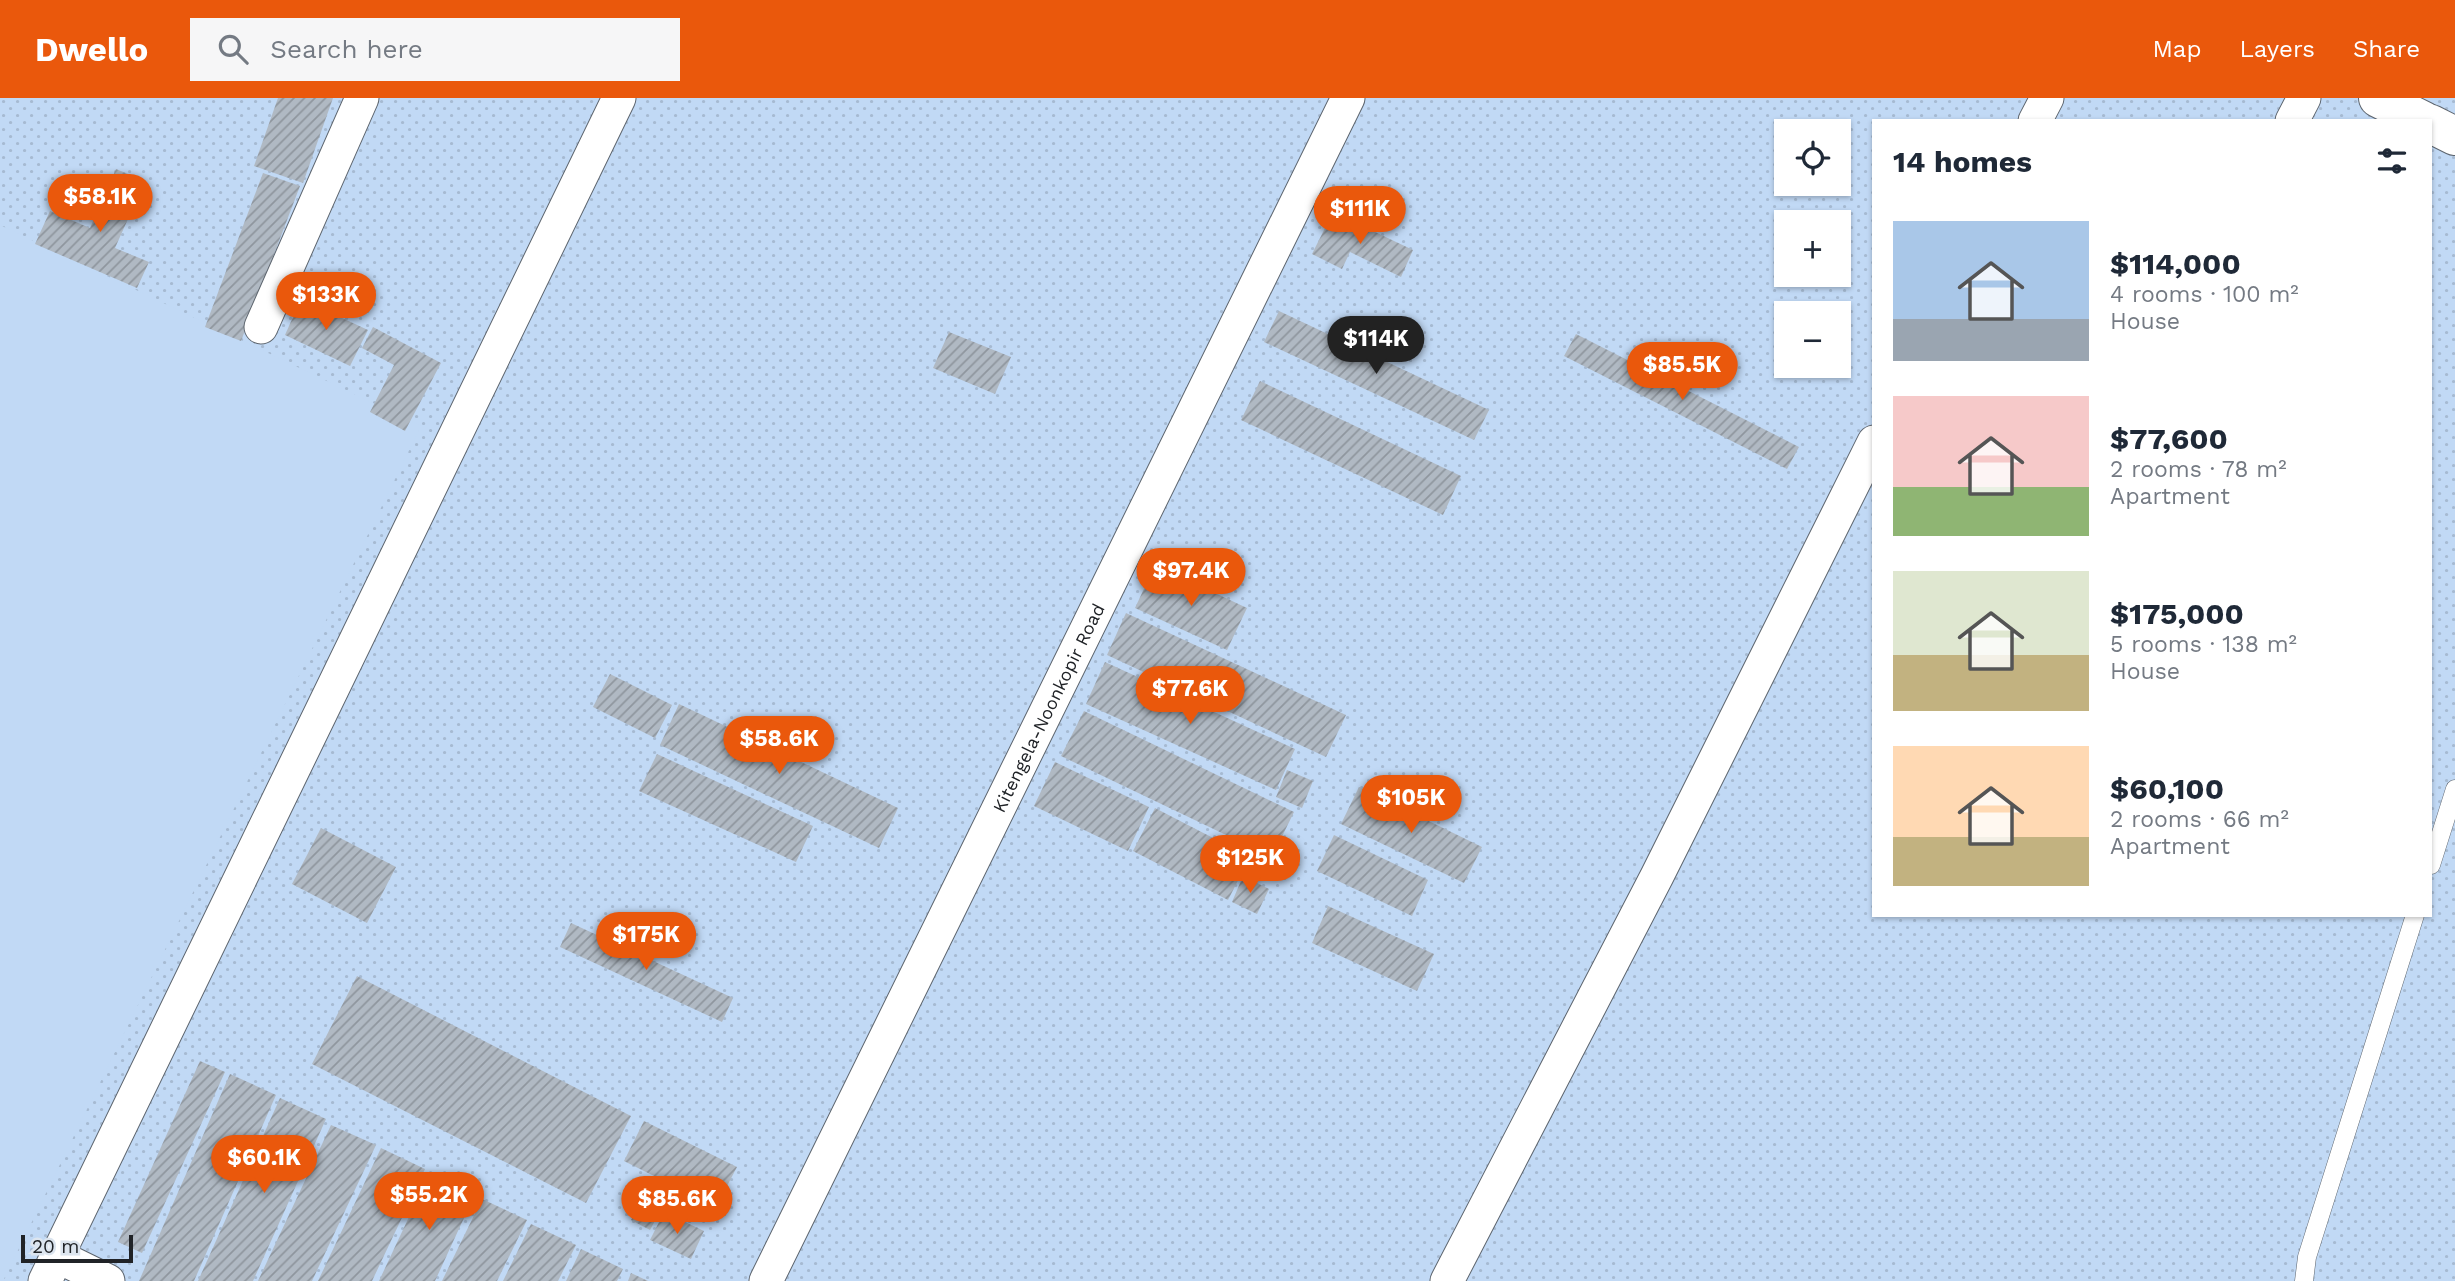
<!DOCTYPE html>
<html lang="en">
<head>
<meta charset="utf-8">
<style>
  :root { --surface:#fff; --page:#f6f6f7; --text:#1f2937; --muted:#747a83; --accent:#ea580c }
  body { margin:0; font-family:"Work Sans",sans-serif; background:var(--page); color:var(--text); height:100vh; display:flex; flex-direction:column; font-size:26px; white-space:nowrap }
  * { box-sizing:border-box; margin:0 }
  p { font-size:23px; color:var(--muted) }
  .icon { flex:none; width:38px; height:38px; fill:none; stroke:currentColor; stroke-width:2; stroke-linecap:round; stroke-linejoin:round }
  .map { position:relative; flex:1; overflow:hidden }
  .drawer { position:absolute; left:1872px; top:21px; width:560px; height:798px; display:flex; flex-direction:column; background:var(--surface); border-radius:0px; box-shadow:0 2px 5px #0004 }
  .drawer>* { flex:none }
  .buttons { position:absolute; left:1774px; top:21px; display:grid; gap:14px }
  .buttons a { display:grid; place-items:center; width:77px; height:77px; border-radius:0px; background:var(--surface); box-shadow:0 2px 5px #0004; font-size:35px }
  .scale { position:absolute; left:21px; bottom:18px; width:112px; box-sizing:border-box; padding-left:7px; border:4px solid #202327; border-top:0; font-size:19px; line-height:24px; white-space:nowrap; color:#202327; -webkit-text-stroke:5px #dce5ef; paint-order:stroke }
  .price { position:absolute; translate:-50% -60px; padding:0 16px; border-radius:24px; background:var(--accent); color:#fff; font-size:23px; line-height:46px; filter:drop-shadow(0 2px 4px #0008) }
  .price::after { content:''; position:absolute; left:50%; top:42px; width:21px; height:16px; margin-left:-10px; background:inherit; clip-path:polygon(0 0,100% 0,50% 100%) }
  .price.current { background:#222; color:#fff }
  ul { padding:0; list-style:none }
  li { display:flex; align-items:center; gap:21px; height:175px; padding:0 21px }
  li span { display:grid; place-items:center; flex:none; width:196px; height:140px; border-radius:0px; color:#555 }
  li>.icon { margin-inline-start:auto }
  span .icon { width:84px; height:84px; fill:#fffc; stroke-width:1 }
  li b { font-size:30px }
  h2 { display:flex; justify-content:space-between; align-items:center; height:84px; padding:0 21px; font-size:30px }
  header { display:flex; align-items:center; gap:42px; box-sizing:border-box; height:98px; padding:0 35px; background:var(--accent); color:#fff }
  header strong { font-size:33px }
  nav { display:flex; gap:38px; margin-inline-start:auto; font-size:24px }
  .search { width:490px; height:63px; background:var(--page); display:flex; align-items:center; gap:18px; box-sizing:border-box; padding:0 24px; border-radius:0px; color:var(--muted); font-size:26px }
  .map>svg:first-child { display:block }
  .park { fill:url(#park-dots); fill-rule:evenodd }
  .garden { fill:#c1d9f5 }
  .building { fill:url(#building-hatch) }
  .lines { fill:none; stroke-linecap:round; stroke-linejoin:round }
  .service-casing { stroke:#5d656e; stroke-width:19 }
  .minor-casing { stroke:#5d656e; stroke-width:35 }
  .tertiary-casing { stroke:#5d656e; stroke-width:40 }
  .service { stroke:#fff; stroke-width:18 }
  .minor { stroke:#fff; stroke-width:33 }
  .tertiary { stroke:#fff; stroke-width:38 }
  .labels { text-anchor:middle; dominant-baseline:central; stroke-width:5; stroke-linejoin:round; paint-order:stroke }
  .street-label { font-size:18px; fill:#202327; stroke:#dce5ef }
</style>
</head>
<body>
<header>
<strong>Dwello</strong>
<div class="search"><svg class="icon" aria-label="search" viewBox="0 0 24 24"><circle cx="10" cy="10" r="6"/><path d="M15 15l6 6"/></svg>Search here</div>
<nav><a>Map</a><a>Layers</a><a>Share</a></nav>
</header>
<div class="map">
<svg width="2455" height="1183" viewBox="0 0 2455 1183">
  <defs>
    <pattern id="park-dots" width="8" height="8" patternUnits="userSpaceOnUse" patternTransform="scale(1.75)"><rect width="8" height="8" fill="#c1d9f5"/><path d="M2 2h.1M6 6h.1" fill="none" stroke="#a6bad2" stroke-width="1.8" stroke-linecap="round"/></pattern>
    <pattern id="building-hatch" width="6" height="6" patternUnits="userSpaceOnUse" patternTransform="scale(1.75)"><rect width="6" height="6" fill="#b0b9c3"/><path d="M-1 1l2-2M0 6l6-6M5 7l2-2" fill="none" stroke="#8f969e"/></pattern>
  </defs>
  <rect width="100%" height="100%" fill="#dce5ef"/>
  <path class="park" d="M0,0H2455V1183H0ZM1874,23H2431V817H1874ZM1787,33H1839V86H1787ZM1787,124H1839V177H1787ZM1787,215H1839V268H1787Z"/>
  <path class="garden" d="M0,127L421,328L3,1183H0Z"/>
  <g class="building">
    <path d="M278,0H333L303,85L254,68Z"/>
    <path d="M116,71L145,83L115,150L149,164L137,190L35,146L50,113L90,130Z"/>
    <path d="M263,75L300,88L241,243L205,229Z"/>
    <path d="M1333,114L1413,152L1401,179L1350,154L1342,171L1312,156Z"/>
    <path d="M301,201L368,232L350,268L285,237Z"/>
    <path d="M1279,213L1489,312L1474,342L1264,244Z"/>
    <path d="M373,229L441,265L405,333L370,314L394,267L362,250Z"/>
    <path d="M949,234L1011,259L995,296L933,270Z"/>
    <path d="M1576,236L1799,349L1787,371L1564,258Z"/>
    <path d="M1260,283L1461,378L1443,417L1241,322Z"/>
    <path d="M1155,467L1247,510L1227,552L1135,510Z"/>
    <path d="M1126,515L1346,617L1326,659L1107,557Z"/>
    <path d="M1105,564L1295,651L1276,692L1086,606Z"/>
    <path d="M610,576L672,607L655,640L593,609Z"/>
    <path d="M679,606L898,710L879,750L660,647Z"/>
    <path d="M1084,613L1294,714L1272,759L1061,658Z"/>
    <path d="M657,656L813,728L796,764L639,693Z"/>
    <path d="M1055,664L1149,709L1128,753L1034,708Z"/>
    <path d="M1287,672L1313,683L1302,710L1276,699Z"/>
    <path d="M1359,689L1482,749L1464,785L1341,726Z"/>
    <path d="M1155,710L1250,759L1228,802L1133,753Z"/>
    <path d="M321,730L396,769L367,825L292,786Z"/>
    <path d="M1334,737L1428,782L1412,818L1317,773Z"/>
    <path d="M1243,778L1269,791L1257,816L1232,804Z"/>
    <path d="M1328,808L1434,856L1417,893L1312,845Z"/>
    <path d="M571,825L733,900L722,924L560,849Z"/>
    <path d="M357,878L631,1018L586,1105L312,966Z"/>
    <path d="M200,963L225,974L142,1155L118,1144Z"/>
    <path d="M230,976L276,997L194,1183H139Z"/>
    <path d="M280,1000L326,1021L253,1183H198Z"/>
    <path d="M644,1023L737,1069L716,1109L624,1063Z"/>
    <path d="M331,1027L376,1047L312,1183H258Z"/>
    <path d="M381,1050L425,1071L372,1183H318Z"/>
    <path d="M430,1074L475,1096L435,1183H379Z"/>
    <path d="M645,1096L664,1106L650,1132L631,1122Z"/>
    <path d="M482,1101L527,1122L497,1183H442Z"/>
    <path d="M664,1114L704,1133L691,1161L650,1142Z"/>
    <path d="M531,1126L576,1147L558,1183H503Z"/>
    <path d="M581,1151L623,1171L617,1183H566Z"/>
    <path d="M631,1175L648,1183H628Z"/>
  </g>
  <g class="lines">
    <g class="service-casing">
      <g id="service">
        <path d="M2431,767L2455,691"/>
        <path d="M2304,1183L2307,1159L2415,817"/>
      </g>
    </g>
    <g class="minor-casing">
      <g id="minor">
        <path d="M2035,23L2047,0"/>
        <path d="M2292,23L2304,0"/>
        <path d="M261,229L362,0"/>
        <path d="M57,1158L108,1183"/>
        <path d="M45,1183L619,0"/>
        <path id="s1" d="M766,1183L1348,0"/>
        <path d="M1447,1183L1657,778L1874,344"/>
      </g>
    </g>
    <g class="tertiary-casing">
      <g id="tertiary">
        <path d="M2378,0L2424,23"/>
        <path d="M2431,26L2455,38"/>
      </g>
    </g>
    <use href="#service" class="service"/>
    <use href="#minor" class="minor"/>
    <use href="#tertiary" class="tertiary"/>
  </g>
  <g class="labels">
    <g class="street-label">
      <text stroke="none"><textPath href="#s1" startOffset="639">Kitengela-Noonkopir Road</textPath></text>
    </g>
  </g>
</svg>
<div class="buttons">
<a><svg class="icon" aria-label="locate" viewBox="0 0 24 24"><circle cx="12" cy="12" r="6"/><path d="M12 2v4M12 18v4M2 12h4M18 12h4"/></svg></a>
<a>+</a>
<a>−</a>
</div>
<div class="scale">20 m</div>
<b class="price" style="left:100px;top:136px">$58.1K</b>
<b class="price" style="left:1360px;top:148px">$111K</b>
<b class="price" style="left:326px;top:234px">$133K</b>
<b class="price current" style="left:1376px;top:278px">$114K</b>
<b class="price" style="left:1682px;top:304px">$85.5K</b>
<b class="price" style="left:1191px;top:510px">$97.4K</b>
<b class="price" style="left:1190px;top:628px">$77.6K</b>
<b class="price" style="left:779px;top:678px">$58.6K</b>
<b class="price" style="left:1411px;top:737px">$105K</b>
<b class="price" style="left:1250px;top:797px">$125K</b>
<b class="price" style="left:646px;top:874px">$175K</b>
<b class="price" style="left:264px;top:1097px">$60.1K</b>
<b class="price" style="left:429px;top:1134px">$55.2K</b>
<b class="price" style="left:677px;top:1138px">$85.6K</b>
<section class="drawer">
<h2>14 homes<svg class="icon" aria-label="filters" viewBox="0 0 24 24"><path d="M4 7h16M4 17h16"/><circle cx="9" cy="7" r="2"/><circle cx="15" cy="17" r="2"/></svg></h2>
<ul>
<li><span style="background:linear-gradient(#a9c7e8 70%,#9aa5b1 0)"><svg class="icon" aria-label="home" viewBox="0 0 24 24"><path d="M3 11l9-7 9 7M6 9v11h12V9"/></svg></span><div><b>$114,000</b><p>4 rooms · 100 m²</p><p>House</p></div></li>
<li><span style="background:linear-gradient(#f6c9c9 65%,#8fb573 0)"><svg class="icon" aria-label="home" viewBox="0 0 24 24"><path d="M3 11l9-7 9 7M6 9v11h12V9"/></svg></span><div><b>$77,600</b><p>2 rooms · 78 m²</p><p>Apartment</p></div></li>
<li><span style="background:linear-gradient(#dfe7d0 60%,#c2b280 0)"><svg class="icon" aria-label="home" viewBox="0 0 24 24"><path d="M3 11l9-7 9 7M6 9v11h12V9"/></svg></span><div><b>$175,000</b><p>5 rooms · 138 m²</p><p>House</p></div></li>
<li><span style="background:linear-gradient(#ffd9b3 65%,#c2b280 0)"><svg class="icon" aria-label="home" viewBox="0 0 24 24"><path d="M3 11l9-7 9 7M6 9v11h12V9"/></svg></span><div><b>$60,100</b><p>2 rooms · 66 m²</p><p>Apartment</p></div></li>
</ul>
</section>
</div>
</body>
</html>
